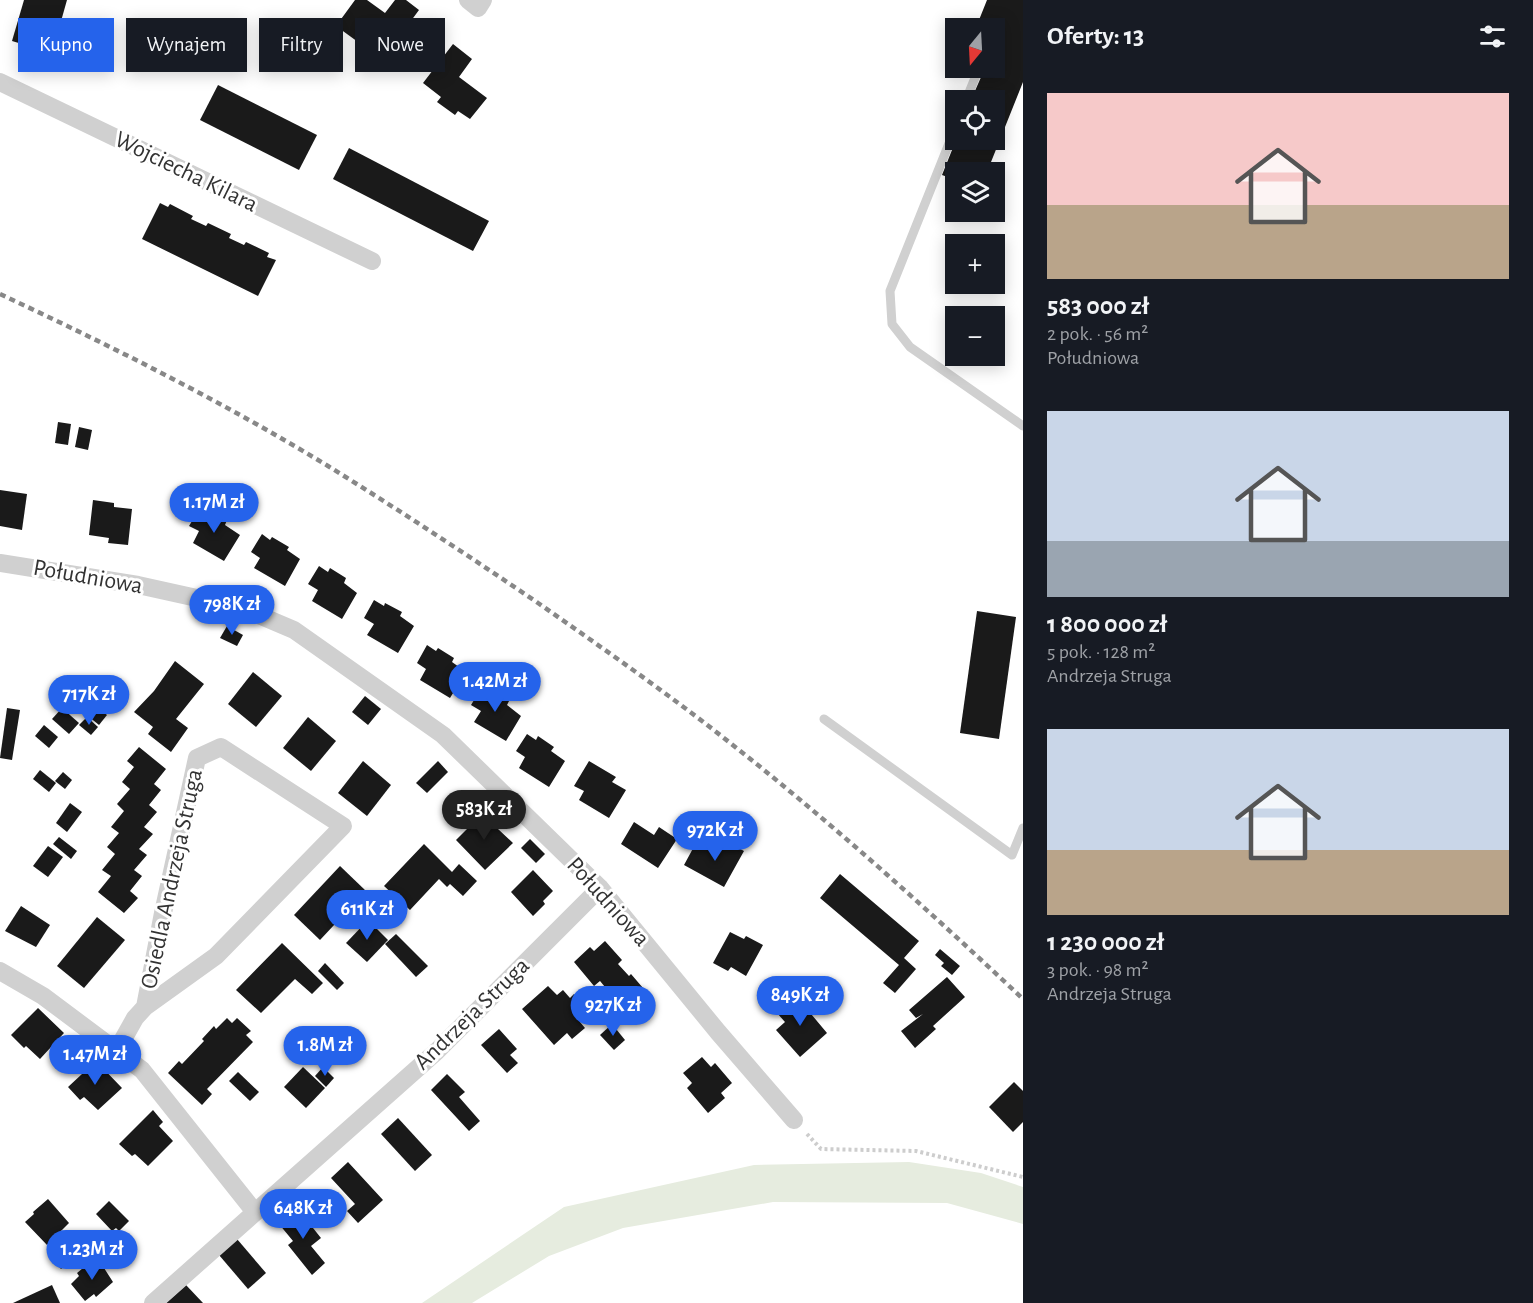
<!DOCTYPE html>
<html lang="pl">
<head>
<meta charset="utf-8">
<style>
  :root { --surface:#171b24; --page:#20242c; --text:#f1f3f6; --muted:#9ea1a6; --accent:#2563eb }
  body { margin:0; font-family:"Alegreya Sans",sans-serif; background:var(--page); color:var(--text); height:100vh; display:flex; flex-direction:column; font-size:22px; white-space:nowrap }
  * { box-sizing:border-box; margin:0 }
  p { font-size:20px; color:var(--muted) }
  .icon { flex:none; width:33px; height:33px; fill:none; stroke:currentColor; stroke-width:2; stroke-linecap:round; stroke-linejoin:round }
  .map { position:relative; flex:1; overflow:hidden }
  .drawer { display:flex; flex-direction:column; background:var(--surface); width:510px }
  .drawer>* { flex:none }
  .banner { position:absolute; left:18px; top:18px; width:570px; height:54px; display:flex; gap:12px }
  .needle { width:39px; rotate:198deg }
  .controls { position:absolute; left:945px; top:18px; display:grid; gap:12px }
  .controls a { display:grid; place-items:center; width:60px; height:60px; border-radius:0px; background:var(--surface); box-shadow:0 3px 15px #0003; font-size:30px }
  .price { position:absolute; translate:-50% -51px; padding:0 14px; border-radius:21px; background:var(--accent); color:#fff; font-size:20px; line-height:39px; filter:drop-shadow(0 2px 3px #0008) }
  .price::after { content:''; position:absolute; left:50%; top:36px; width:18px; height:14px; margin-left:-9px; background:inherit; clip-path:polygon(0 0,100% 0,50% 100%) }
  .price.selected { background:#222; color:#fff }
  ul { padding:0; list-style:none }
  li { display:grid; align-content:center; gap:12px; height:318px; padding:0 24px }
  li span { display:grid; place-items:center; height:186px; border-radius:0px; color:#555 }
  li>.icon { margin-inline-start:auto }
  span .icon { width:108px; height:108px; fill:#fffc; stroke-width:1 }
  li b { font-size:26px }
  h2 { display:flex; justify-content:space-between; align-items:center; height:72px; padding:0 24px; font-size:26px }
  .chip { padding:0 21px; border-radius:0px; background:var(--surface); box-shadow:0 3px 15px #0003; font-size:21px; line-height:54px }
  .chip.selected { background:var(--accent); color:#fff }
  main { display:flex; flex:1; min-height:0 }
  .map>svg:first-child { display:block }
  .green { fill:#e6ecdf }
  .building { fill:#1a1a1a }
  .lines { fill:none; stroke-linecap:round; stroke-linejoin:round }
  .path { stroke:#cdcdcd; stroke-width:4; stroke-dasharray:3 3; stroke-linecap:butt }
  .lane { stroke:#d0d0d0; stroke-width:9 }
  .street { stroke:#d0d0d0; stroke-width:18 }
  .rail { stroke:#888; stroke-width:4.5; stroke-dasharray:6 4.5; stroke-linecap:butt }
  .labels { text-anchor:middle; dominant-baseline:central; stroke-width:6; stroke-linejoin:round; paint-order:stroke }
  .street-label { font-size:24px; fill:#333; stroke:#fff }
</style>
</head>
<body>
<main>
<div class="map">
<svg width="1023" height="1303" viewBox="0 0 1023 1303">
  <rect width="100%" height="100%" fill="#fff"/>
  <path class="green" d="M909,1162L981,1173L1023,1187V1224L947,1203L773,1202L623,1228L549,1256L472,1303H422L564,1207L754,1165Z"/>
  <g class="building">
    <path d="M24,0H67L52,53L12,41Z"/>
    <path d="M355,0H367L385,13L395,0H406L419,10L385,56L361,38L358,42L336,26Z"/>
    <path d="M987,0H1023V82L987,172H956V180L942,175L956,140H994V100H971L985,68H994V43L998,34L994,32V28H985L977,25Z"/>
    <path d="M453,44L472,59L459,77L487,98L470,119L458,111L455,115L437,102L441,97L423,83Z"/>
    <path d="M218,85L317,135L299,170L200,120Z"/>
    <path d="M349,148L489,221L473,251L333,179Z"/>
    <path d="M160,203L168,207L170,204L193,216L191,219L206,226L208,223L231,234L229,238L244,245L246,242L269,253L267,257L276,260L258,296L142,239Z"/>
    <path d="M58,422L71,424L68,445L55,443Z"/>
    <path d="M79,427L92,430L88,450L75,447Z"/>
    <path d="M0,490L27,494L22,530L0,526Z"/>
    <path d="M93,500L114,503V507L132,509L128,545L108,543L109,538L89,535Z"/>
    <path d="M200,508L209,513L211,511L227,520L225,525L240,535L224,561L193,543L199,531L189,526Z"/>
    <path d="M262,534L270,540L272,537L289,547L287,550L300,559L285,586L254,568L260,558L251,552Z"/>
    <path d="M319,566L328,572L330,568L346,578L344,583L357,593L342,619L312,601L318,590L308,584Z"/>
    <path d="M374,600L384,606L385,603L402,612L400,616L414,626L398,653L367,635L374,624L364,618Z"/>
    <path d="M977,611L1016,617L999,739L960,733Z"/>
    <path d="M227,626L243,635L237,646L220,638Z"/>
    <path d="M427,645L436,651L438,648L454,658L452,662L466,672L450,698L420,680L426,669L417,663Z"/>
    <path d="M175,661L204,684L176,719L188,728L171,752L148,734L153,727L134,712L154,691Z"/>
    <path d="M253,672L282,696L256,727L228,704Z"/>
    <path d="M482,687L492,693L494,690L510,699L507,705L521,716L506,741L474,722L481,711L471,705Z"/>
    <path d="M365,696L381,709L368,725L352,712Z"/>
    <path d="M96,706L107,715L99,725L88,716Z"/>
    <path d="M7,708L20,710L12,760L0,758Z"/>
    <path d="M62,708L79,723L69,734L52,719Z"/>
    <path d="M87,717L98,727L91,735L79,725Z"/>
    <path d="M308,717L336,741L311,771L283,748Z"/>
    <path d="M44,725L58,737L49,748L35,736Z"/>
    <path d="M527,734L536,740L538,736L554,747L551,751L565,761L549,787L519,768L525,757L516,751Z"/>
    <path d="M139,747L166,769L154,784L161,790L149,805L157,812L144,827L153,834L139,849L147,855L134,870L142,876L130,891L138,898L124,913L98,892L111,876L102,870L115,854L107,847L119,833L111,827L124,811L117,804L130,789L122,782L134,767L127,761Z"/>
    <path d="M363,761L391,785L367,816L338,793Z"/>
    <path d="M438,761L448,772L427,793L416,783Z"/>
    <path d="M589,761L616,777L612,782L626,790L609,818L579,800L584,791L574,786Z"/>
    <path d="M40,770L56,783L49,792L33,779Z"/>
    <path d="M63,772L72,780L65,789L55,781Z"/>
    <path d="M70,803L82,812L67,832L56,823Z"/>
    <path d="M485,811L500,827L498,829L513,843L485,870L456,840Z"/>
    <path d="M634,822L654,835L659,827L677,839L658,868L621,844Z"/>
    <path d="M59,837L77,851L71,859L53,844Z"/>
    <path d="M530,839L545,854L536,863L521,848Z"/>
    <path d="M697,841L718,853L725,841L744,851L724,887L684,865Z"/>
    <path d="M424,844L452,872L459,864L477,881L463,896L450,884L447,887L439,879L410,910L384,886Z"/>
    <path d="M48,846L63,857L48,877L33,866Z"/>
    <path d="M340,866L366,891L320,940L294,915Z"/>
    <path d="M533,870L553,891L543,901L545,904L533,916L511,892Z"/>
    <path d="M840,874L919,941L904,958L916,969L895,993L883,983L899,965L820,898Z"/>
    <path d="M21,906L50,925L36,947L5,931Z"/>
    <path d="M97,917L125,940L84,988L57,966Z"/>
    <path d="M368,920L388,940L367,962L346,943Z"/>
    <path d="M730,932L744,939L746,936L763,945L746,976L731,967L728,971L713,963Z"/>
    <path d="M396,934L428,966L416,977L385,944Z"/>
    <path d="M605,941L622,960L618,964L629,976L631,974L649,995L624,1018L605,997L610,993L600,981L594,986L574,962L590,947L594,951Z"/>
    <path d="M282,943L323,983L312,994L295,979L261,1013L236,990Z"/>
    <path d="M940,949L960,966L952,975L941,966L944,963L935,955Z"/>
    <path d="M325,963L344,983L337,990L318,971Z"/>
    <path d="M947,977L965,997L933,1026L936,1029L915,1048L901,1031L923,1014L916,1018L909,1010Z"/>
    <path d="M548,986L557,995L563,990L570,998L574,994L591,1012L580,1022L585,1028L572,1039L567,1033L554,1045L522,1009Z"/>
    <path d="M796,996L827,1033L800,1057L776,1030L785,1022L777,1013Z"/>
    <path d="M38,1008L64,1033L40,1059L26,1046L24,1048L11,1035Z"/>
    <path d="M227,1018L232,1023L237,1018L251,1031L246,1035L253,1042L207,1089L212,1094L202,1105L168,1073L179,1061L182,1064L204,1041L202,1039L214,1026L216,1029Z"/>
    <path d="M612,1024L625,1040L614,1050L600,1035Z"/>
    <path d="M499,1029L517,1049L510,1055L518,1063L507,1073L481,1045Z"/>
    <path d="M702,1057L711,1067L715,1063L732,1083L721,1093L725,1098L708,1113L687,1088L692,1083L683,1073Z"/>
    <path d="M96,1061L122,1088L98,1110L84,1097L80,1100L68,1087Z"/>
    <path d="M303,1067L325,1088L306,1108L284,1087Z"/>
    <path d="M323,1067L334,1078L326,1087L315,1076Z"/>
    <path d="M238,1072L259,1092L250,1101L229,1081Z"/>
    <path d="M447,1074L465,1092L459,1097L480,1121L469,1131L431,1090Z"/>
    <path d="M1014,1082L1023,1091V1122L1013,1132L989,1107Z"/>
    <path d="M153,1110L163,1122L159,1126L173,1141L148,1166L135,1154L132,1156L119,1144Z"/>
    <path d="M398,1118L432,1155L415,1171L381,1134Z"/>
    <path d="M348,1162L383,1200L358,1223L347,1211L355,1204L331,1178Z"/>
    <path d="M48,1199L69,1223L47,1245L25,1222L34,1214L33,1212Z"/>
    <path d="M109,1201L129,1221L119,1231L116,1228L112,1231L96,1214Z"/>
    <path d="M297,1208L321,1238L311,1246L325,1263L312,1275L288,1245L293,1241L279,1224Z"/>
    <path d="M237,1239L266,1273L248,1289L219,1255Z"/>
    <path d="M68,1250L75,1258L61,1269L54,1261Z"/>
    <path d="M94,1259L101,1268H104L113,1282L96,1297L94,1294L85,1301L71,1284L79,1276L77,1273Z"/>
    <path d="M52,1285L60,1303H13Z"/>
    <path d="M186,1285L203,1303H166Z"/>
  </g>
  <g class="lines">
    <path class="path" d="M807,1134L821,1149L916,1151L1023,1177"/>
    <g class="lane">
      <path d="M966,100L979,68"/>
      <path d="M956,126L890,291L892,324L910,347L1023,426"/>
      <path d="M824,719L1012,855L1023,828"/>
    </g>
    <g class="street">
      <path d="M468,0L478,8L483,0"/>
      <path d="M0,82L372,261"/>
      <path d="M0,563L138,585L242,608L294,630L443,735L600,888L718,1032L794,1120"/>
      <path d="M0,971L43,996L142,1070L254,1211"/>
      <path d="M116,1052L135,1018L145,1007L216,956L343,826L221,747L197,758L163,913L145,1007"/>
      <path d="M153,1303L437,1051L600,888"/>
    </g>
    <path class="rail" d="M0,294C111,346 223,402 328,466C399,510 469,556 538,603C594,642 651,682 706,724C817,810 921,903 1023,999"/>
  </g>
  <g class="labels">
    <g class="street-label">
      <text transform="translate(186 172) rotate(26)">Wojciecha Kilara</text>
      <text transform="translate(88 577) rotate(10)">Południowa</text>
      <text transform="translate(172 879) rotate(-78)">Osiedla Andrzeja Struga</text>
      <text transform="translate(608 902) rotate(48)">Południowa</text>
      <text transform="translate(472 1014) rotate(-44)">Andrzeja Struga</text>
    </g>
  </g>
</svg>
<div class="controls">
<a><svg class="needle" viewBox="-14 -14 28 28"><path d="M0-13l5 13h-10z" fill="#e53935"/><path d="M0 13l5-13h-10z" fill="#9ea1a6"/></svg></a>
<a><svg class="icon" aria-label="locate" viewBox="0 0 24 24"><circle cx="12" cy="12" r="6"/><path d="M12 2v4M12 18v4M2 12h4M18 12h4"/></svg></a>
<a><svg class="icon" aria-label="layers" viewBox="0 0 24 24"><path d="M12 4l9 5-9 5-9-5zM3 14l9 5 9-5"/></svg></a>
<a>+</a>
<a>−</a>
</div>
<b class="price" style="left:214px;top:534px">1.17M zł</b>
<b class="price" style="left:232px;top:636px">798K zł</b>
<b class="price" style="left:495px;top:713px">1.42M zł</b>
<b class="price" style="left:89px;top:726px">717K zł</b>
<b class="price selected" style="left:484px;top:841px">583K zł</b>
<b class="price" style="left:715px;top:862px">972K zł</b>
<b class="price" style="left:367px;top:941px">611K zł</b>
<b class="price" style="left:800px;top:1027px">849K zł</b>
<b class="price" style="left:613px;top:1037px">927K zł</b>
<b class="price" style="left:325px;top:1077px">1.8M zł</b>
<b class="price" style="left:95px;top:1086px">1.47M zł</b>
<b class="price" style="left:303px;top:1240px">648K zł</b>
<b class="price" style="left:92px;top:1281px">1.23M zł</b>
<div class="banner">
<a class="chip selected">Kupno</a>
<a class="chip">Wynajem</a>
<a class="chip">Filtry</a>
<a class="chip">Nowe</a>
</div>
</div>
<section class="drawer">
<h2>Oferty: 13<svg class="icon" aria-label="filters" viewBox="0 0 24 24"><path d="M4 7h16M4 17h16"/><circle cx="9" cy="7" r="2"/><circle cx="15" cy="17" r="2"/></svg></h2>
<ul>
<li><span style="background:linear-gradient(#f6c9c9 60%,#b9a48a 0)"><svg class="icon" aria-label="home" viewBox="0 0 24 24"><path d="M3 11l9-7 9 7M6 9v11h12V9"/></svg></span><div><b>583 000 zł</b><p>2 pok. · 56 m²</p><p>Południowa</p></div></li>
<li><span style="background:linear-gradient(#c9d6e8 70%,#9aa5b1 0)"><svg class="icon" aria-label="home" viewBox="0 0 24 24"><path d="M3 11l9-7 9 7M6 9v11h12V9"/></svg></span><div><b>1 800 000 zł</b><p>5 pok. · 128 m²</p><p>Andrzeja Struga</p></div></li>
<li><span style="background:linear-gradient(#c9d6e8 65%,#b9a48a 0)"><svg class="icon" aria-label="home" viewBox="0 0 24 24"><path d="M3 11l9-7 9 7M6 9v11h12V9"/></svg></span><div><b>1 230 000 zł</b><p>3 pok. · 98 m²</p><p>Andrzeja Struga</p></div></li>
</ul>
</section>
</main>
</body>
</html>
